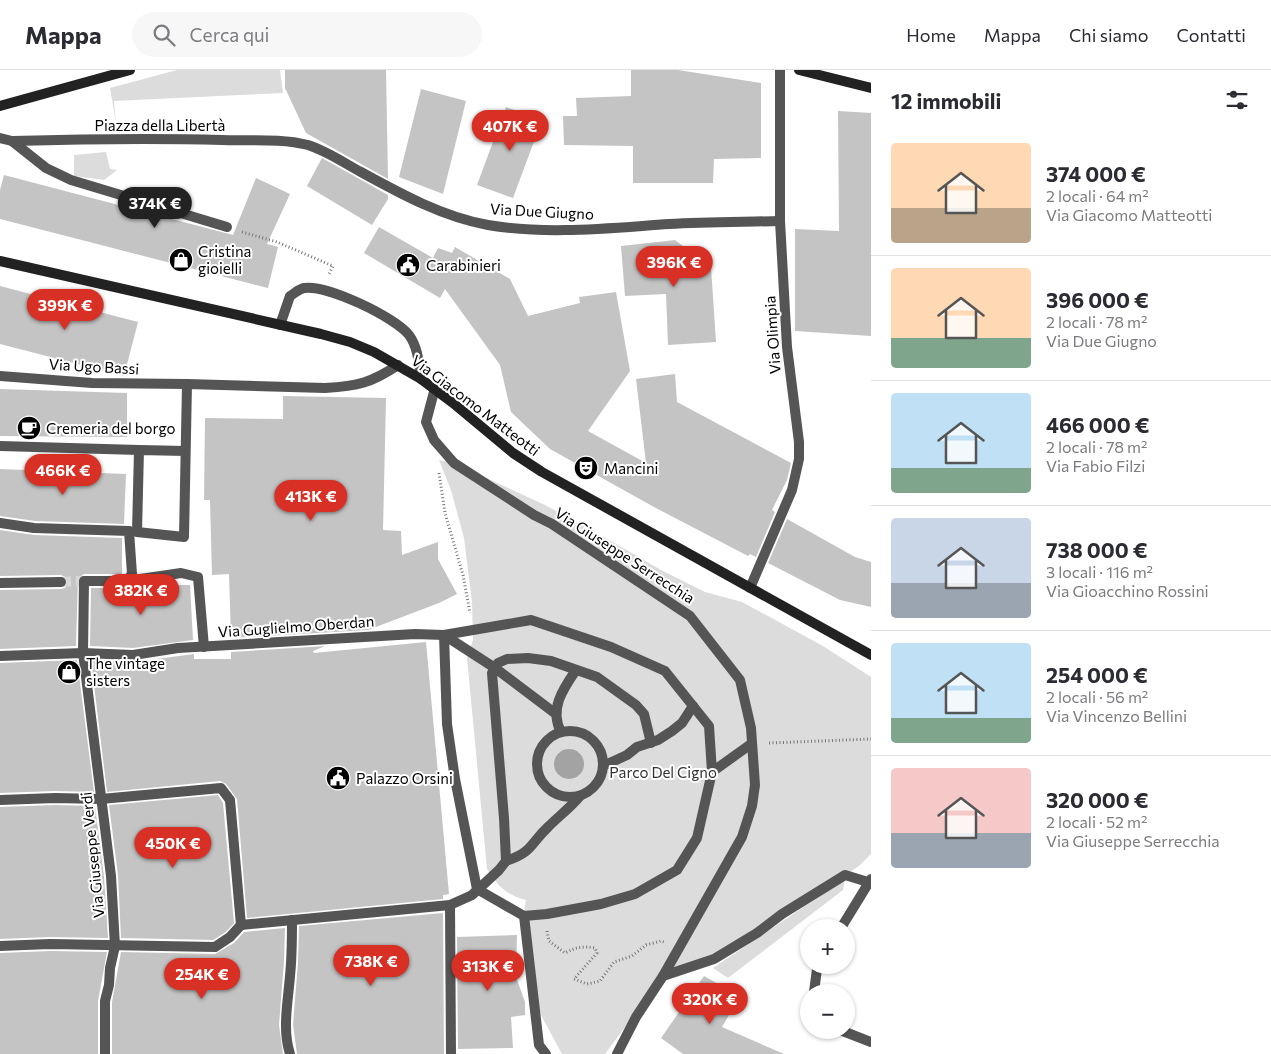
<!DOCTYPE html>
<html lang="it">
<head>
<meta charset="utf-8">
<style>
  :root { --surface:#fff; --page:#f7f7f7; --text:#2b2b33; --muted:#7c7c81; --line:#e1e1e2; --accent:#d93025 }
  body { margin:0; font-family:Commissioner,sans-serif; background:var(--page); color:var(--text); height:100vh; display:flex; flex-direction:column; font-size:19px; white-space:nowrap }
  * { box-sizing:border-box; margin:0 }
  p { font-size:16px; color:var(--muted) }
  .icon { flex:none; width:28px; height:28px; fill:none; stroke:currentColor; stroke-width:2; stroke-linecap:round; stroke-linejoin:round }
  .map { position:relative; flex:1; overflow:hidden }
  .panel { display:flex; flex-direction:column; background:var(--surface); width:400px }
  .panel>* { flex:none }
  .buttons { position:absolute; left:800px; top:849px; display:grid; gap:10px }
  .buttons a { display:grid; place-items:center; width:55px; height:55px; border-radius:50%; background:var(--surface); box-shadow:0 1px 4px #0004; font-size:25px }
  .price { position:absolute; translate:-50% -42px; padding:0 11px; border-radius:18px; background:var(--accent); color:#fff; font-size:16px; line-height:32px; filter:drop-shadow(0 1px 2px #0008) }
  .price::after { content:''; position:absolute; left:50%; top:30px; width:15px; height:11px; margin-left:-8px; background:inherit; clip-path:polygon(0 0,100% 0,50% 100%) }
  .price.selected { background:#222; color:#fff }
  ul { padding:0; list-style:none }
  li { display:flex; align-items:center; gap:15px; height:125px; padding:0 20px }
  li+li { border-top:1px solid var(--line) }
  li span { display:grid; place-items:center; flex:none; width:140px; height:100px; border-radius:5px; color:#555 }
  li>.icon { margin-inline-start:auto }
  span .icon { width:60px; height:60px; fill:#fffc; stroke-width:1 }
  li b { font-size:21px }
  h2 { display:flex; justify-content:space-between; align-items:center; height:60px; padding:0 20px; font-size:21px }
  header { display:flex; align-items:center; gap:30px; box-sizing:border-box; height:70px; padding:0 25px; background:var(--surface); border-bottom:1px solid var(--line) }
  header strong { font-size:24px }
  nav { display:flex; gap:28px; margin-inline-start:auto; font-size:18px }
  .search { width:350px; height:45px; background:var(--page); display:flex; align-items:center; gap:12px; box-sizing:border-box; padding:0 18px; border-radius:28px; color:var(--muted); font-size:19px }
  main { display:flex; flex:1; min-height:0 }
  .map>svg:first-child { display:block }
  .green { fill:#dcdcdc }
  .water { fill:#a3a3a3 }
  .building { fill:#c4c4c4 }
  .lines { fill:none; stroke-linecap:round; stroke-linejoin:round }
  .minor-tunnel { stroke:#d9d9d9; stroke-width:10; stroke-dasharray:10 5; stroke-linecap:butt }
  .path { stroke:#777; stroke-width:3; stroke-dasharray:1 2.5; stroke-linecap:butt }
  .pedestrian { stroke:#555; stroke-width:10 }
  .minor { stroke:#555; stroke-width:10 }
  .secondary { stroke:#222; stroke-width:10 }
  .labels { text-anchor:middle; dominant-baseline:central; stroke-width:4; stroke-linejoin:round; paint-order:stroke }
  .street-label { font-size:15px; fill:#000; stroke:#fff }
  .poi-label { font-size:15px; fill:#000; stroke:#fff; text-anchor:start }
  .park-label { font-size:15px; fill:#333; stroke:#fff }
</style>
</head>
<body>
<header>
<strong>Mappa</strong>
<div class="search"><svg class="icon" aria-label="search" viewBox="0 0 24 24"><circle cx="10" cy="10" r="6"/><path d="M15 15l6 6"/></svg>Cerca qui</div>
<nav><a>Home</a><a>Mappa</a><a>Chi siamo</a><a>Contatti</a></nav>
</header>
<main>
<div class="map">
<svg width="871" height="984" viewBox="0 0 871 984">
  <rect width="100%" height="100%" fill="#fff"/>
  <g class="green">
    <path d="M177,0H280L283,23L114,31L116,53L110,18Z"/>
    <path d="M106,82L110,99L117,100L104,110L74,106V85Z"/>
    <path d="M439,390L454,393L545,435L611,471L661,500L705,522L742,532L823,576L871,607V784L859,796L725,882L663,906L605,984H562L541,945L528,895L522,854L526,830C506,825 498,816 487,799L467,588L473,570L472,532L464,468L451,420Z"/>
    <path d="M845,809L843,820L728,908L713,898Z"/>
  </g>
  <circle class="water" cx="569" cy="694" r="15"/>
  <g class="building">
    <path d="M285,0H386L388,109L306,63L285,18Z"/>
    <path d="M631,0H678L761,13V88L714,89L713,113H633V76L564,75L563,46H577L576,28L631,26Z"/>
    <path d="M421,19L466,31L443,124L399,107Z"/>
    <path d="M506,37L542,50L513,128L477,115Z"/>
    <path d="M838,41L871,43V266L795,261V159L839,161Z"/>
    <path d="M322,88L388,125V129L372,155L307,116Z"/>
    <path d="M4,105L233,165L256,108L290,124L267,174L278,177L268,218L0,149V120Z"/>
    <path d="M379,157L433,188L438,178L452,183L455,177L510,209L528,246L580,233L579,227L616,222L630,301L588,361L646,393L636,309L675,304L677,332L791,393L787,410L772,440L775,442L756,487L750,484L748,486L654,437L550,379L511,342L500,295L445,219L440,228L364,183Z"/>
    <path d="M675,170L711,197L716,272L668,275L666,224L625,226L621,176Z"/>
    <path d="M0,216L138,252L124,306L0,274Z"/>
    <path d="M0,319L127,323V367L0,366Z"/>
    <path d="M283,326L386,328L383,460L401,461L402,485L438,472V489L457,524L439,533L368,560L231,568L229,504L212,505L210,430H204L205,348L283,349Z"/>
    <path d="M0,399L126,404L124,454L35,451L0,446Z"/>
    <path d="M787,449L855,487L871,492V537L840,530L768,493Z"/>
    <path d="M0,460L34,465L122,468V504H84L78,508L76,576L0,579V520L61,519L65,518L68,512L67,508L61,505L0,506Z"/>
    <path d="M144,515H190L193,570L133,578L90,576L91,518H127Z"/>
    <path d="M426,572L449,824L443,825V829L247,848L237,729L226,714L220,711L107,722L91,590L134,592L194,584V589H231V582L325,576L313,581L314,583Z"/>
    <path d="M77,590L94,722L55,721L0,723V593Z"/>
    <path d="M218,725L223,733L234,853L226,862L213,870L121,868L118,805L109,735Z"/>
    <path d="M55,735L95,736L104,807L108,868L50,867L0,869V737Z"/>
    <path d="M443,843L444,984H297L293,955L298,892L299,856Z"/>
    <path d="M285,858L284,891L279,955L283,984H112V932L121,882L215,884L234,873L244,862Z"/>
    <path d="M517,865L516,907L525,932V945L511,947L513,978L458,979L457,867Z"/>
    <path d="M50,881L107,882L98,931V984H0V883Z"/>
    <path d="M704,906L740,926L722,957L784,984H683L661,968Z"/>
  </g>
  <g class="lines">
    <path class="minor-tunnel" d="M61,512L82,511"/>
    <g class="path">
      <path d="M242,162L277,172L333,196L329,204"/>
      <path d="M439,403L445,443L463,505L470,543"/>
      <path d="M769,673L871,669"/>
      <path d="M547,861L549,871L565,883C576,877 583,876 595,878L597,883L574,909L587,914L600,911L614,892L632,886L646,875L661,871L664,872"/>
    </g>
    <g class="pedestrian">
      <path d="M0,306L92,313L187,314"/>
      <path d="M0,376L139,380"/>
      <path d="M444,565L495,598L556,644"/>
      <circle cx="570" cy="694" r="33"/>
      <path d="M561,662C549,639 563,619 576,600"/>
      <path d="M603,696L627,685L637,677L658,670L672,661L682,653L693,636"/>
      <path d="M506,791C533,782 530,774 548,757C559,746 570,738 580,726"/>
      <path d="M472,825L499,800L506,791L504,748L492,603L498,593L507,589L528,588L551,591L597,607L636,635L644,644L651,673"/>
    </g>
    <g class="minor">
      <path d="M0,68L12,71C82,69 152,68 222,70C250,71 281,68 308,75C327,81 344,93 361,102C401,124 443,147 488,155C548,165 609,158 669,154C706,152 743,152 780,151"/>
      <path d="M12,71L46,98L71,110L227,157"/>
      <path d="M280,255L290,226C295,223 299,219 304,218C326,214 395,247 409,265C418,277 419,294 421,309"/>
      <path d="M435,318L426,352L434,370L454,393L534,445L552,454L690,546L740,610L751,658L755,715L752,736L742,767L663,906L636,947L617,984"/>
      <path d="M185,381L139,380L137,462L184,467L187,314L325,318C358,316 371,313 398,295"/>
      <path d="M0,453L34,458L129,461L132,504L127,511H84L83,583L111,806L115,876L110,898L109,915L105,931V984"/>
      <path d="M127,511L181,503L198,507L204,577"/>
      <path d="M0,513L61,512"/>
      <path d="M750,518L792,420L799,389V372L787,277L780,151V0"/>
      <path d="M0,586L83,583L133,585L178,578L415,564L444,565"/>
      <path d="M712,702L709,656L665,601L611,577L531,550L444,565L447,654L455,709L477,819L524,846L547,844L601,834L635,824L677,800L697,768L712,702L751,674"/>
      <path d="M0,730L55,728L101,729L221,718L230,730L241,855"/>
      <path d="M450,835L451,984"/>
      <path d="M524,846L539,975L546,984"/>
      <path d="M241,855L450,835L470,826"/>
      <path d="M841,858L871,809"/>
      <path d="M0,876L50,874L215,877L230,867L241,855"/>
      <path d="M663,906L714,889L757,863L782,844L845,805L868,812"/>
      <path d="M814,922L817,899L819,895"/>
      <path d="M840,960L871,972"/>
      <path d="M290,984C282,959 288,932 290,906C292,887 292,869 292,850"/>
    </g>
    <g class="secondary">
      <path d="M799,0L871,18"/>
      <path d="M0,36L130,0"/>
      <path d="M0,191L321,264L350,272L374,282L421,309L453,333L513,383L542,402L871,585"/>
    </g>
  </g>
  <defs>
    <g id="shop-disc" transform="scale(1.25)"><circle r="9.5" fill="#000" stroke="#fff"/><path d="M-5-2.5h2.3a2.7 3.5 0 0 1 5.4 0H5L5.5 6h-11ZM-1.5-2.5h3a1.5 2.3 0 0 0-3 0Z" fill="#fff"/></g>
    <g id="civic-disc" transform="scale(1.25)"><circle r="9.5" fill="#000" stroke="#fff"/><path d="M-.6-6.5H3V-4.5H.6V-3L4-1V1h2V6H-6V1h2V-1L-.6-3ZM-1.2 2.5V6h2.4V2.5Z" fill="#fff"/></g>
    <g id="cafe-disc" transform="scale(1.25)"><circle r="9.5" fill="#000" stroke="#fff"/><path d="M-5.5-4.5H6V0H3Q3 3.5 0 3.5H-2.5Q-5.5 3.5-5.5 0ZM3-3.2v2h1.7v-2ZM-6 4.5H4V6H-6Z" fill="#fff"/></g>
    <g id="theatre-disc" transform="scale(1.25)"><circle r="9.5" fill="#000" stroke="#fff"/><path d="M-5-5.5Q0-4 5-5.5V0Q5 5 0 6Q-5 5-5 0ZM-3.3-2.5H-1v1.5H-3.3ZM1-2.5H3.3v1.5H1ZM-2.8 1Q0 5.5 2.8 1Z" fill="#fff"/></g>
  </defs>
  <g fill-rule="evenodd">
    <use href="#shop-disc" x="181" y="190"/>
    <use href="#civic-disc" x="408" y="195"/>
    <use href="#cafe-disc" x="29" y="358"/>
    <use href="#theatre-disc" x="586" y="398"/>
    <use href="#shop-disc" x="69" y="602"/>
    <use href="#civic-disc" x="338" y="708"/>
  </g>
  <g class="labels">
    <g class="street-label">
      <text x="160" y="55">Piazza della Libertà</text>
      <text transform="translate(542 141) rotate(3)">Via Due Giugno</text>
      <text transform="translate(772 265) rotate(-94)">Via Olimpia</text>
      <text transform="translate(94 296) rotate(3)">Via Ugo Bassi</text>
      <text transform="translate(476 335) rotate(37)">Via Giacomo Matteotti</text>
      <text transform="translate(625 485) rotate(33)">Via Giuseppe Serrecchia</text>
      <text transform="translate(296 556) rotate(-4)">Via Guglielmo Oberdan</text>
      <text transform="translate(92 785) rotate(-96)">Via Giuseppe Verdi</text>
    </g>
    <g class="poi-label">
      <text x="198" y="181">Cristina<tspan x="198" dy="17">gioielli</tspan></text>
      <text x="426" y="195">Carabinieri</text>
      <text x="46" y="358">Cremeria del borgo</text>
      <text x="604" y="398">Mancini</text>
      <text x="86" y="593">The vintage<tspan x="86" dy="17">sisters</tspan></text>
      <text x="356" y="708">Palazzo Orsini</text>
    </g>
    <g class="park-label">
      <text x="663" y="702">Parco Del Cigno</text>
    </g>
  </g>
</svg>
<div class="buttons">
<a>+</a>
<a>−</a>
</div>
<b class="price" style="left:510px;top:82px">407K €</b>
<b class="price selected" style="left:155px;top:159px">374K €</b>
<b class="price" style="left:674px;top:218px">396K €</b>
<b class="price" style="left:65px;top:261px">399K €</b>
<b class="price" style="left:63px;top:426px">466K €</b>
<b class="price" style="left:311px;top:452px">413K €</b>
<b class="price" style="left:141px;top:546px">382K €</b>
<b class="price" style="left:173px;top:799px">450K €</b>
<b class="price" style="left:371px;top:917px">738K €</b>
<b class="price" style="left:488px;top:922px">313K €</b>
<b class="price" style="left:202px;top:930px">254K €</b>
<b class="price" style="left:710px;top:955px">320K €</b>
</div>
<section class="panel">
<h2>12 immobili<svg class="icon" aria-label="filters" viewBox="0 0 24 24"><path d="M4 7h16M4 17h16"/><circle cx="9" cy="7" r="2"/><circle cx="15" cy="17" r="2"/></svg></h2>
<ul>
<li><span style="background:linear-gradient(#ffd9b3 65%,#b9a48a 0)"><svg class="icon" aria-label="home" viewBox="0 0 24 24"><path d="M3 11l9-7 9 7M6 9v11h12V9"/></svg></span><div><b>374 000 €</b><p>2 locali · 64 m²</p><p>Via Giacomo Matteotti</p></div></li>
<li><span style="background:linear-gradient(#ffd9b3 70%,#7fa58c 0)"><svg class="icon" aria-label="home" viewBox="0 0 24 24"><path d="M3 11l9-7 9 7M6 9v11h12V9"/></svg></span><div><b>396 000 €</b><p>2 locali · 78 m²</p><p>Via Due Giugno</p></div></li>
<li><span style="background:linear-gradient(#bfe0f5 75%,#7fa58c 0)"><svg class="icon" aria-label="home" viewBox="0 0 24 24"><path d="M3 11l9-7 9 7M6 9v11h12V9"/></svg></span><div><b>466 000 €</b><p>2 locali · 78 m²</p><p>Via Fabio Filzi</p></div></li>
<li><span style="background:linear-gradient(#c9d6e8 65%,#9aa5b1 0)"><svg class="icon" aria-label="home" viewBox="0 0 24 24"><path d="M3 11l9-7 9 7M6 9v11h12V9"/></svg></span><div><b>738 000 €</b><p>3 locali · 116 m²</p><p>Via Gioacchino Rossini</p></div></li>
<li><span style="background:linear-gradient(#bfe0f5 75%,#7fa58c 0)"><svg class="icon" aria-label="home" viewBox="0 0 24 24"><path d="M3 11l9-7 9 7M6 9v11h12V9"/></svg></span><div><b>254 000 €</b><p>2 locali · 56 m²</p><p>Via Vincenzo Bellini</p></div></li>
<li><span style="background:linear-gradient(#f6c9c9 65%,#9aa5b1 0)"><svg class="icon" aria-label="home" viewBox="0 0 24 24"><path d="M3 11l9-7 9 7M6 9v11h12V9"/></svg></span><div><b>320 000 €</b><p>2 locali · 52 m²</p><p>Via Giuseppe Serrecchia</p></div></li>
</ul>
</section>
</main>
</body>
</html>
